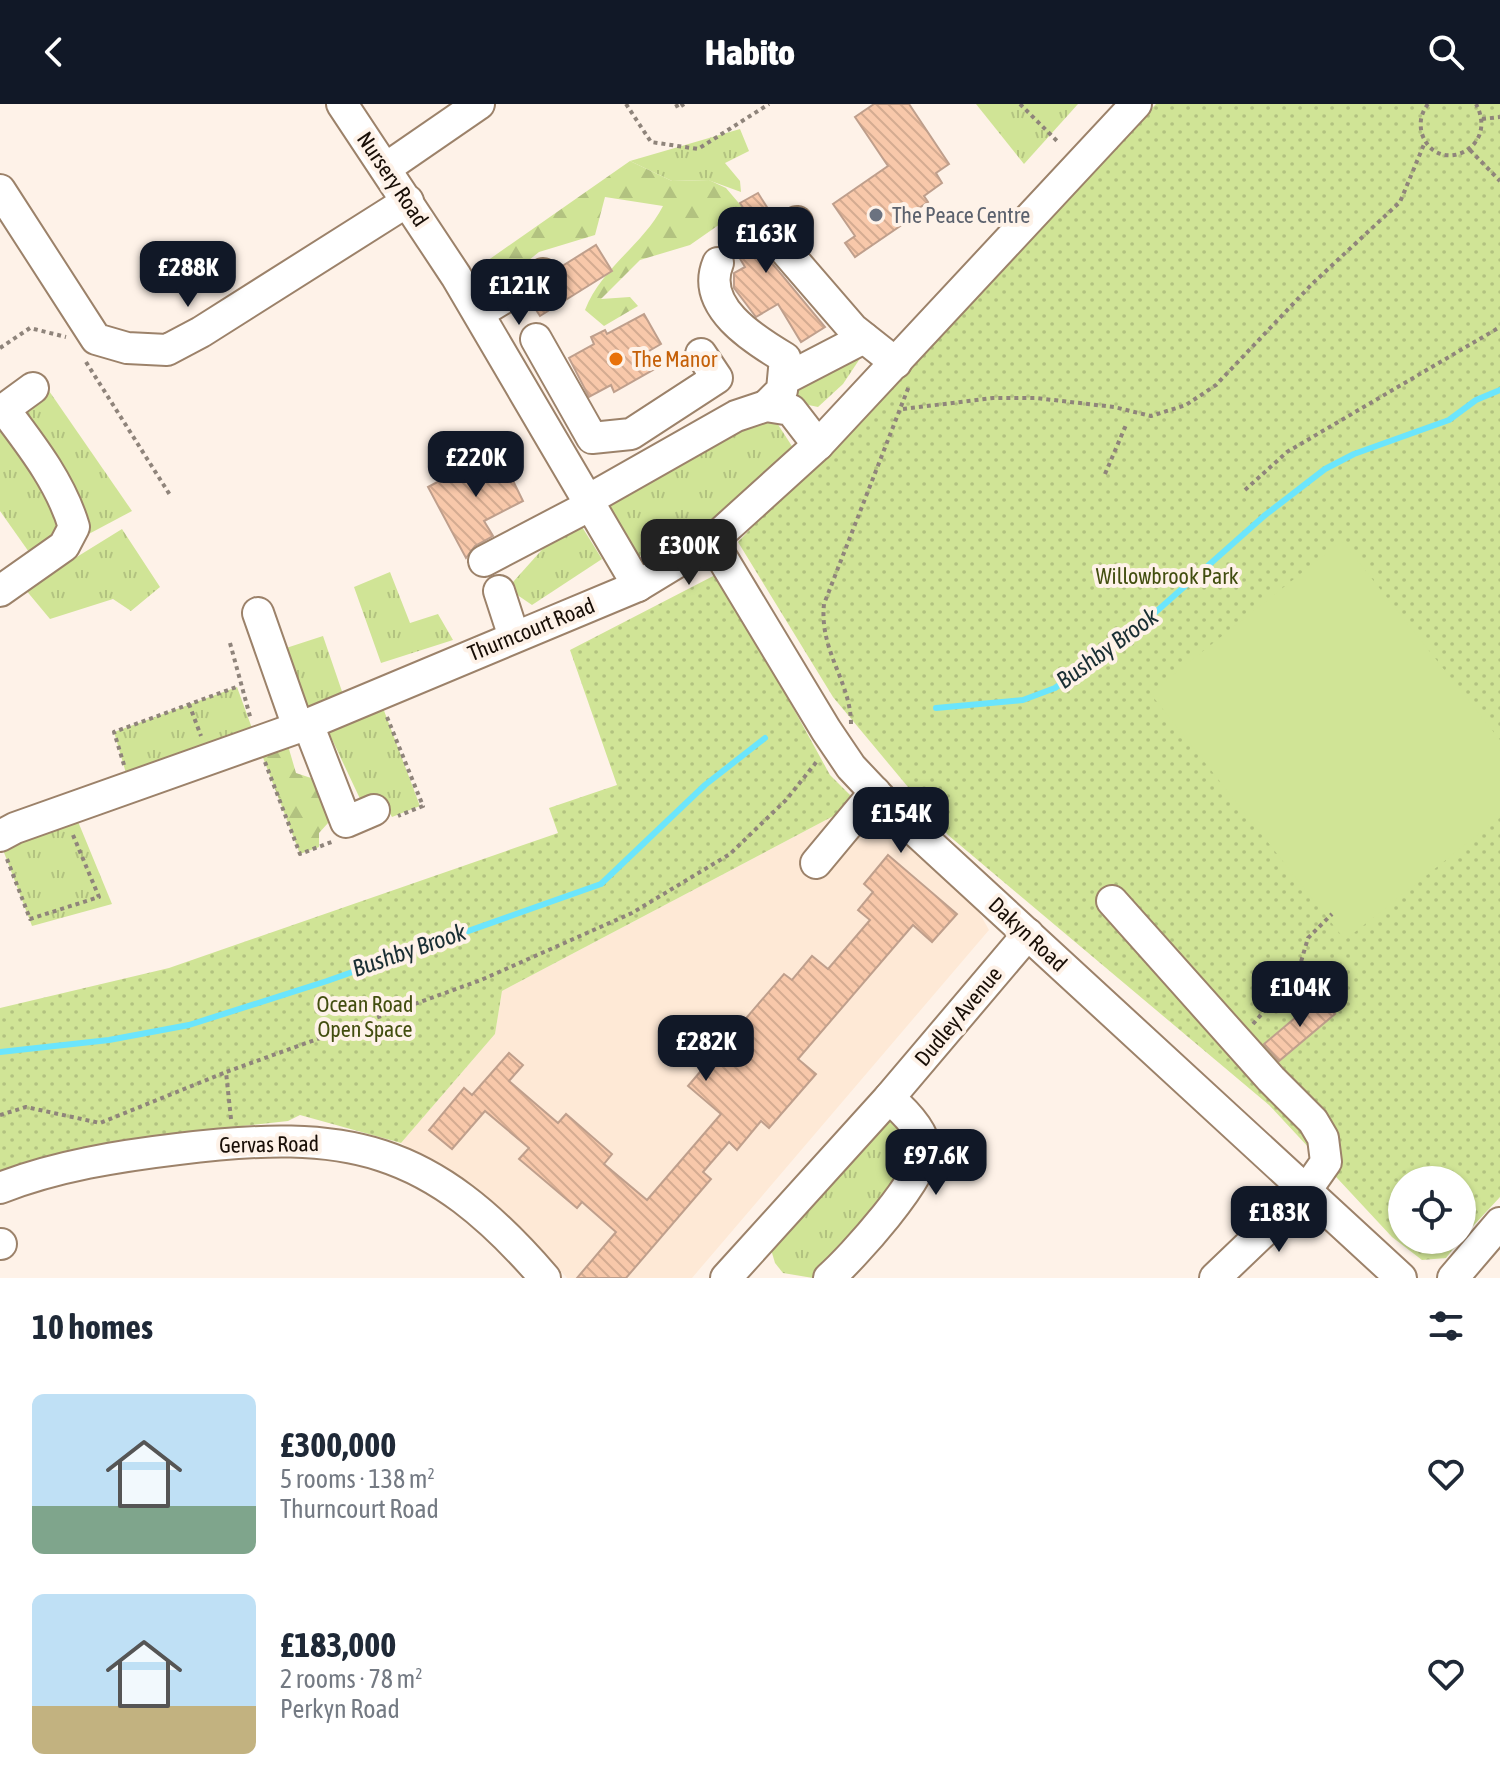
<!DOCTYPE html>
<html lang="en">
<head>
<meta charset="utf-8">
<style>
  :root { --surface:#fff; --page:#f2f2f3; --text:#1f2937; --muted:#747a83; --accent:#111827 }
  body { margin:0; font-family:"Asap Condensed",sans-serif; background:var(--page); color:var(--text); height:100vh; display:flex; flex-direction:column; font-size:30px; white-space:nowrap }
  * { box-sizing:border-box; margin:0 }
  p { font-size:26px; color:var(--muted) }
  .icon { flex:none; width:44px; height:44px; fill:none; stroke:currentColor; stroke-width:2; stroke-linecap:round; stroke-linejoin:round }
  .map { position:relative; height:1174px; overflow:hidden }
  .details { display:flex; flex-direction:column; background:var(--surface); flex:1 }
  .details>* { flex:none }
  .buttons { position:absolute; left:1388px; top:1062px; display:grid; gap:16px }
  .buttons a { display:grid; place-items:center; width:88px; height:88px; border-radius:50%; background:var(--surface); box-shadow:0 2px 6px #0004; font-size:40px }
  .price { position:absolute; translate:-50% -68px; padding:0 18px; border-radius:16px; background:var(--accent); color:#fff; font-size:26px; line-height:52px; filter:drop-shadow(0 2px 4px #0008) }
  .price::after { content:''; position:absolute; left:50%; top:48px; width:24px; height:18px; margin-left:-12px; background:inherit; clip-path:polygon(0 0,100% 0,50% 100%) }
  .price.current { background:#222; color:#fff }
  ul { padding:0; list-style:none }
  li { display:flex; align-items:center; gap:24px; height:200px; padding:0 32px }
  li span { display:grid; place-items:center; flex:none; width:224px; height:160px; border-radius:12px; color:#555 }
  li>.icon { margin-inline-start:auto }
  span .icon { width:96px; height:96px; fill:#fffc; stroke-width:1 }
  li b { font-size:34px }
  h2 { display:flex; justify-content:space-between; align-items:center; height:96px; padding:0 32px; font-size:34px }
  header { display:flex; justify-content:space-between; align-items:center; height:104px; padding:0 32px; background:var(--accent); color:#fff; font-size:36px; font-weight:800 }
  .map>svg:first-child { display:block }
  .built { fill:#fee9d6 }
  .grass { fill:url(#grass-tufts) }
  .forest { fill:url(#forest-firs) }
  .park { fill:url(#park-dots) }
  .garden { fill:#d0e496 }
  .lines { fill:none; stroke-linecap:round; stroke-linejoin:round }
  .stream { stroke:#6be5fc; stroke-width:6 }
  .building { fill:url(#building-back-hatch); stroke:#bf9f8c; stroke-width:2 }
  .minor-casing { stroke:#9c826a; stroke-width:34 }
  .path { stroke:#8f847b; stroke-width:4; stroke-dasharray:4 4; stroke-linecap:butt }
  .minor { stroke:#fff; stroke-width:30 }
  .worship-dot { fill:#6b7280; stroke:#fef2e8; stroke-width:3 }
  .food-dot { fill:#e8710a; stroke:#fef2e8; stroke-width:3 }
  .labels { text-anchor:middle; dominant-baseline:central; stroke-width:8; stroke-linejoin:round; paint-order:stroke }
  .street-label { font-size:22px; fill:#180e06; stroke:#fef2e8 }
  .worship-label { font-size:22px; fill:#5b616d; stroke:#fef2e8; text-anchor:start }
  .food-label { font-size:22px; fill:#c56008; stroke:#fef2e8; text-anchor:start }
  .park-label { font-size:22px; fill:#424e0f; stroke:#fef2e8 }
  .water-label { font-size:24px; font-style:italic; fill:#192e33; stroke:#fef2e8 }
</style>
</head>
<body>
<header><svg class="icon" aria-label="back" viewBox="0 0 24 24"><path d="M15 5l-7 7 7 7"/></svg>Habito<svg class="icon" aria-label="search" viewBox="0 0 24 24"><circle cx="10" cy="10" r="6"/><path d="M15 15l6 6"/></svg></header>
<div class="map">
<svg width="1500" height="1174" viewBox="0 0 1500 1174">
  <defs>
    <pattern id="grass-tufts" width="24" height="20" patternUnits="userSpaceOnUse" patternTransform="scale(2)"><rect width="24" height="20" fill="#d0e496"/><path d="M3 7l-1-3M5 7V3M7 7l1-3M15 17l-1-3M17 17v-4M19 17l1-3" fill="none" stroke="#b2c280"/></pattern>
    <pattern id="forest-firs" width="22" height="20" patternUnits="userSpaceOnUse" patternTransform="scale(2)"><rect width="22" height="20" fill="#d0e496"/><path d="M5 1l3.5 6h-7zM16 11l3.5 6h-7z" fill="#b2c280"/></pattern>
    <pattern id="park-dots" width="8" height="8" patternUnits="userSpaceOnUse" patternTransform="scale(2)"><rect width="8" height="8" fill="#d0e496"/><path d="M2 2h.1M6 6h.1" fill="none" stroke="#b2c280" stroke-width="1.8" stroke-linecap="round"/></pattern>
    <pattern id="building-back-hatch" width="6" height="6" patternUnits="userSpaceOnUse" patternTransform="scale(2)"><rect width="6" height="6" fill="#f8c8aa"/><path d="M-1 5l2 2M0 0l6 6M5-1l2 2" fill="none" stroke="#d4ab91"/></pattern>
  </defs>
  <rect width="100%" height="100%" fill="#fef2e8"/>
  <path class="built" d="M858,699L975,801L989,826L692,1174H567L512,1116L401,1039L495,930L502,887Z"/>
  <g class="grass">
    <path d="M976,0H1078L1024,60Z"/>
    <path d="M740,25L749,47L725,59L740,77L741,88L708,76L672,77L630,57Z"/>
    <path d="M863,250L843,280L818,303L799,299L790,285Z"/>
    <path d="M47,284L132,407L36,458L0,407V312Z"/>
    <path d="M766,302L799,353L692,449L621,453L586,397Z"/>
    <path d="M574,410L602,455L532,501L513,488V478Z"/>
    <path d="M122,425L160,483L131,507L113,495L50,515L25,485Z"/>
    <path d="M390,468L410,519L438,510L453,536L381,559L354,483Z"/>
    <path d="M323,532L347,602L377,588L420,702L392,713L382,696L362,699L322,614L308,620L280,546Z"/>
    <path d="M237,583L257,638L130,683L114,628Z"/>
    <path d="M72,703L112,800L32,822L0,738Z"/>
    <path d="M877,1007L907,1027L916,1050L824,1169L813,1174L783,1169L775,1159L767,1132Z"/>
  </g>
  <g class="forest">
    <path d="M630,57L672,77L709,76L726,84L743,104L690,141L640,156L601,195L630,193L638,202L604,222L585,206C601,164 643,141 663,102L605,93L595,131L539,148L497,182L474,166Z"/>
    <path d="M284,628L296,669L332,681L328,719L319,729V743L300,750L257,638Z"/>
  </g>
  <g class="park">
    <path d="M1156,0H1500V1093L1462,1134V1076H1402V1136H1460L1446,1154L1422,1156L1392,1133L1269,1001L948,731L833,593L738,438Z"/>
    <path d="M719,469L830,671L858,699L502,887L495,930L401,1039L300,1011L288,1017L137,1034L0,1076V904L169,864L558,729L549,704L617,681L570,546Z"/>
  </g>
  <path class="garden" d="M1342,437L1500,636V713L1345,836L1150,589Z"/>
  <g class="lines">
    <g class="stream">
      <path d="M936,604L1023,596L1055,584L1140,522L1264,412L1325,365L1354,350L1449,316L1476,296L1500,286"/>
      <path d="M0,948L109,936L189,921L327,877L601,780L705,681L765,634"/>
    </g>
  </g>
  <g class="building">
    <path d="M874,0H909L949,60L936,69L942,79L924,92L928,98L910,110L912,114L855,153L845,139L855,132L833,100L888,62L855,13Z"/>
    <path d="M758,89L770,108L753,118L760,129L762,147L825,223L801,238L778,200L756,213L734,184V169L745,163L724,128L749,113L740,99Z"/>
    <path d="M596,141L612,167L540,212L531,198L558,179L559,164Z"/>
    <path d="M644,210L661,240L649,247L658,263L614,288L611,281L589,293L569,254L594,240L591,233L605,226L607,230Z"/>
    <path d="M498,346L523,397L484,417L493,432L475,442L466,454L428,383Z"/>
    <path d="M888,751L957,810L932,838L913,821L798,955L816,970L769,1024L761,1017L737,1046L729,1038L703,1068L711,1075L626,1174H577L616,1128L582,1098L577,1104L519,1055L529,1044L485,1007L452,1045L429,1026L464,984L472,991L509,949L523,961L509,977L558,1019L566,1010L612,1050L604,1060L647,1096L721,1010L688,982L784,870L792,876L812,852L828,865L870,816L858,806L873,788L864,780Z"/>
    <path d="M1320,893L1335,910L1279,957L1264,940Z"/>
  </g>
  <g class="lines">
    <g class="minor-casing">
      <g id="minor">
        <path d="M342,0L456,172L638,482"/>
        <path d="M386,64L479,0"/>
        <path d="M0,86L96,235L127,244L167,246L201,228L408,97"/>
        <path d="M797,118L776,136L853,225L896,259"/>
        <path d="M718,159C700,202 753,235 785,254L782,286L766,302"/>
        <path d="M479,209L543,170"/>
        <path d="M536,235L592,334L631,330L717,274L701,250"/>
        <path d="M785,275L864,234"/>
        <path d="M0,308L33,284"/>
        <path d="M586,397L736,312L766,302L791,306L818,341"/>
        <path d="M712,437L826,626L851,663L885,699L1401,1174"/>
        <path d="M484,457L589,402"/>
        <path d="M0,487L64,442L74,423C61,379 32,342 4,305"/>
        <path d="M499,487L514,533"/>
        <path d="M258,509L298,623"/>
        <path d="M308,620L346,718L374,706"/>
        <path d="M0,732L15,724L308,620L638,482L712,437L818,341L1136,0"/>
        <path d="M816,759L875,688"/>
        <path d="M1112,797L1271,975L1313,1017L1323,1034L1326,1058L1305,1088L1215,1174"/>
        <path d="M0,1084C56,1062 119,1052 178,1045C348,1024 430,1041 545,1174"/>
        <path d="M0,1140H1"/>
        <path d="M726,1174L889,994L1028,830"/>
        <path d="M829,1174C851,1155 927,1071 925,1044C923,1025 903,1006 889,994"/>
        <path d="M1453,1174L1500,1119"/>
      </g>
    </g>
    <g class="path">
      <path d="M626,0L651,38L698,45L769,0"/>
      <path d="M676,0L678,4L684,0"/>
      <path d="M1020,0L1058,38"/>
      <path d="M1428,0C1421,9 1419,19 1422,30C1437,73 1500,45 1476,0"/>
      <path d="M1482,15L1500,13"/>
      <path d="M1470,46L1500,77"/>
      <path d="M0,244L30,224L66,233"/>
      <path d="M86,258L170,391"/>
      <path d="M903,305L993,294H1036L1114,303L1151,312L1186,301L1216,281L1312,180L1400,98L1425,38"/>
      <path d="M1105,370L1126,321"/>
      <path d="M1245,386L1287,348L1500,223"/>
      <path d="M230,539L251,616"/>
      <path d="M189,600L201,632"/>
      <path d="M387,613L423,702L398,712"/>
      <path d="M851,620C851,578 819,547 824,500L909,282"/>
      <path d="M265,658L300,750L334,737"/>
      <path d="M124,661L114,628L239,582"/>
      <path d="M7,755L30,815L99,793L73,731"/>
      <path d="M1253,920L1298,868L1308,834L1332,810"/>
      <path d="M0,1011L26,1003L100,1019L226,968"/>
      <path d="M231,1015L226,968L481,876L632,809L730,750L786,696L818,656"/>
    </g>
    <use href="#minor" class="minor"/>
  </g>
  <circle class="worship-dot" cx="876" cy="111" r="8"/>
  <circle class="food-dot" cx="616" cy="255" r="8"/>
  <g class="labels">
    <g class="street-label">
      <text transform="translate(393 75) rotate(56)">Nursery Road</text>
      <text transform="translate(531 525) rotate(-22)">Thurncourt Road</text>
      <text transform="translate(1028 830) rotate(43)">Dakyn Road</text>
      <text transform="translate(958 912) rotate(-50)">Dudley Avenue</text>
      <text transform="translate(269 1040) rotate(-1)">Gervas Road</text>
    </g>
    <g class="worship-label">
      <text x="892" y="111">The Peace Centre</text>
    </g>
    <g class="food-label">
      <text x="632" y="255">The Manor</text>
    </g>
    <g class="park-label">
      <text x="1167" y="472">Willowbrook Park</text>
      <text x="365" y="900">Ocean Road<tspan x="365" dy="25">Open Space</tspan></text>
    </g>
    <g class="water-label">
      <text transform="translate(1107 544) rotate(-36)">Bushby Brook</text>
      <text transform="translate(409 846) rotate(-19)">Bushby Brook</text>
    </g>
  </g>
</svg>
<div class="buttons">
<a><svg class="icon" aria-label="locate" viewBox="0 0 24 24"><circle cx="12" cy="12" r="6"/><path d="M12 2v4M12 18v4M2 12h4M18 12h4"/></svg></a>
</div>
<b class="price" style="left:766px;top:171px">£163K</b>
<b class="price" style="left:188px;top:205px">£288K</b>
<b class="price" style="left:519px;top:223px">£121K</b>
<b class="price" style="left:476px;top:395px">£220K</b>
<b class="price current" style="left:689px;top:483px">£300K</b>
<b class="price" style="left:901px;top:751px">£154K</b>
<b class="price" style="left:1300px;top:925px">£104K</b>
<b class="price" style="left:706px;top:979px">£282K</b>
<b class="price" style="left:936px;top:1093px">£97.6K</b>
<b class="price" style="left:1279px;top:1150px">£183K</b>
</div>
<section class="details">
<h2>10 homes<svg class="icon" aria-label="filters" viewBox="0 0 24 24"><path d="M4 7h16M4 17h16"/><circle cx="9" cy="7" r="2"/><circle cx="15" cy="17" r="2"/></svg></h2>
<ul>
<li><span style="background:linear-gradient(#bfe0f5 70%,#7fa58c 0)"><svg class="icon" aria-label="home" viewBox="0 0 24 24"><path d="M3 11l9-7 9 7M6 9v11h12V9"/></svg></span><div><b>£300,000</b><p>5 rooms · 138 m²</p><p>Thurncourt Road</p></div><svg class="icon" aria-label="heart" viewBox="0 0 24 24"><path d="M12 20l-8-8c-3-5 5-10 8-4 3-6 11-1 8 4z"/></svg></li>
<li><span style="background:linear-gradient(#bfe0f5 70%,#c2b280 0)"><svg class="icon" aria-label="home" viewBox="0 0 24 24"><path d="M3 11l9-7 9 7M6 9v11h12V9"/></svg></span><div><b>£183,000</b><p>2 rooms · 78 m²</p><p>Perkyn Road</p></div><svg class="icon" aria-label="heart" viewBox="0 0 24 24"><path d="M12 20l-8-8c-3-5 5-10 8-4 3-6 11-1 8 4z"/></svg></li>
</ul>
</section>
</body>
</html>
